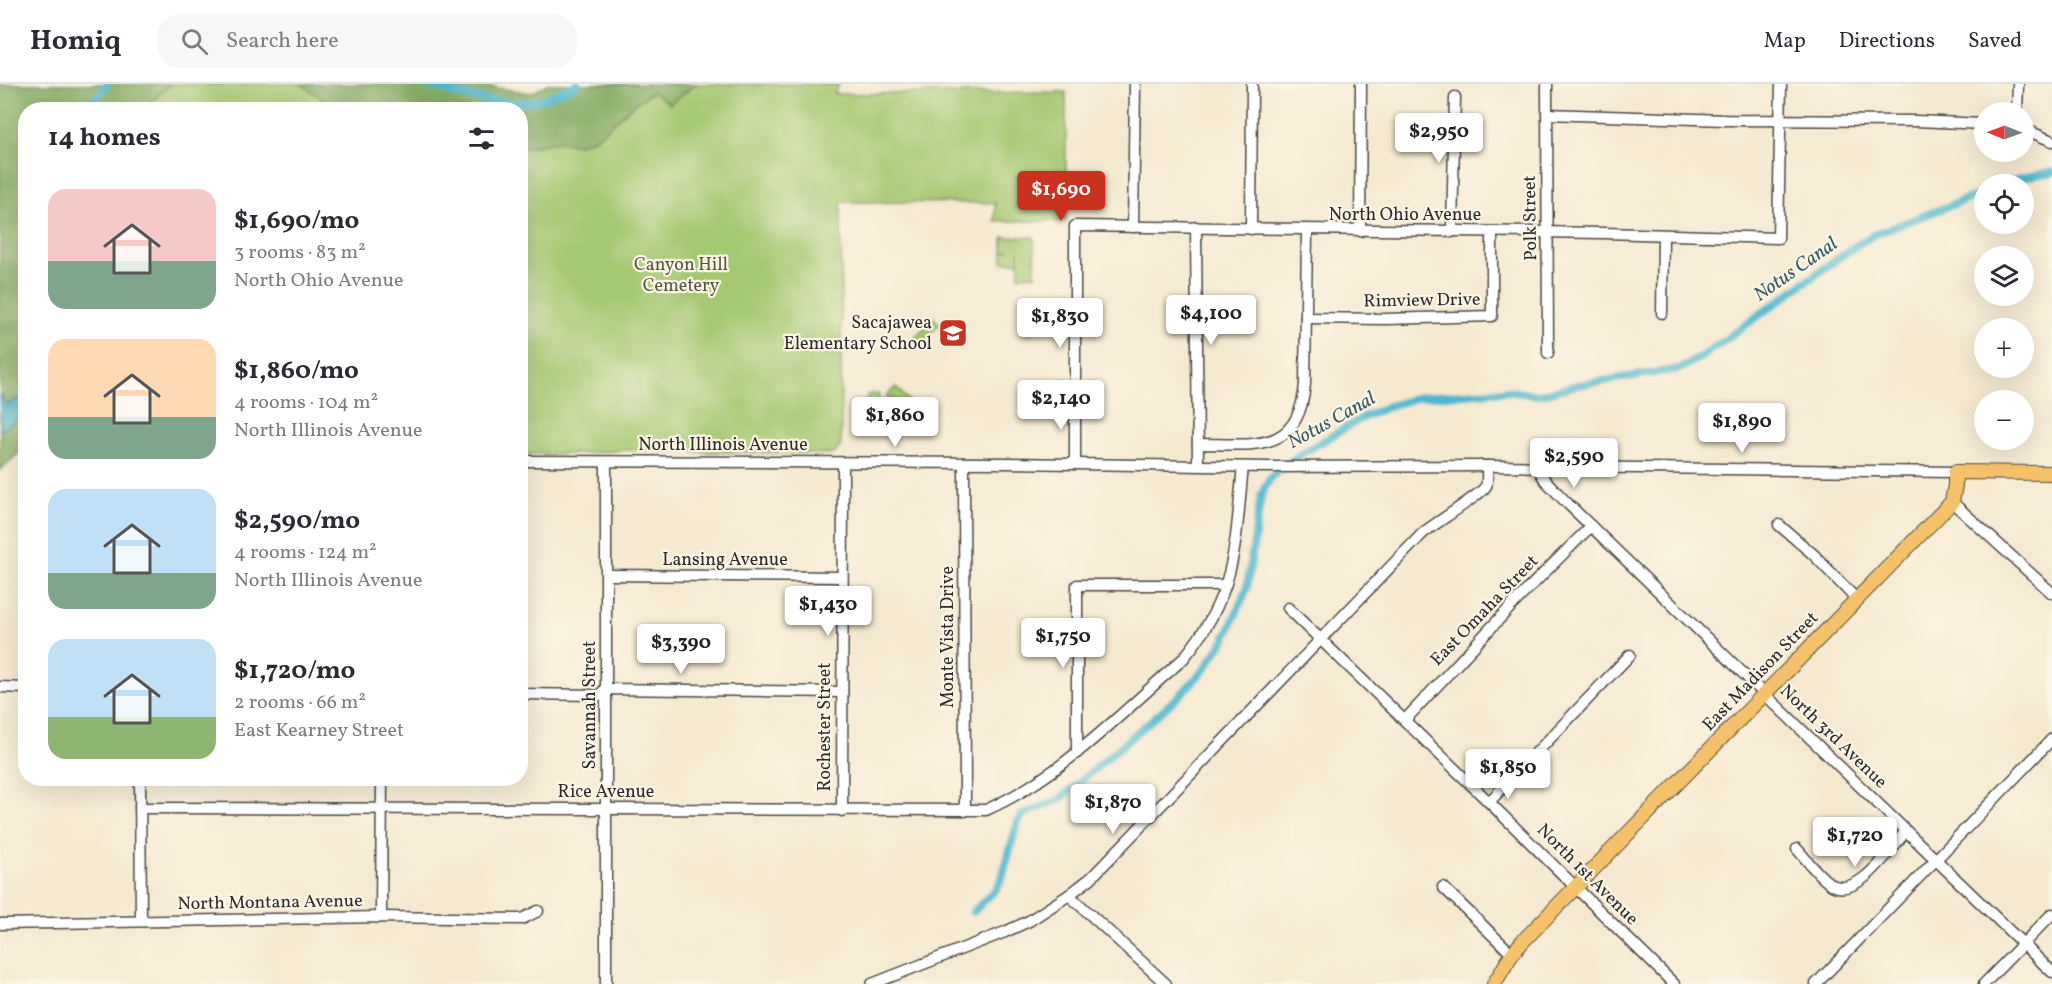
<!DOCTYPE html>
<html lang="en">
<head>
<meta charset="utf-8">
<style>
  :root { --surface:#fff; --page:#f7f7f7; --text:#2b2b33; --muted:#7c7c81; --line:#e1e1e2; --accent:#c8321e }
  body { margin:0; font-family:Vollkorn,serif; background:var(--page); color:var(--text); height:100vh; display:flex; flex-direction:column; font-size:22px; white-space:nowrap }
  * { box-sizing:border-box; margin:0 }
  p { font-size:20px; color:var(--muted) }
  .icon { flex:none; width:33px; height:33px; fill:none; stroke:currentColor; stroke-width:2; stroke-linecap:round; stroke-linejoin:round }
  .map { position:relative; flex:1; overflow:hidden }
  .drawer { position:absolute; left:18px; top:18px; width:510px; height:684px; display:flex; flex-direction:column; background:var(--surface); border-radius:24px; box-shadow:0 6px 24px #0002 }
  .drawer>* { flex:none }
  .needle { width:39px; rotate:271deg }
  .controls { position:absolute; left:1974px; top:18px; display:grid; gap:12px }
  .controls a { display:grid; place-items:center; width:60px; height:60px; border-radius:50%; background:var(--surface); box-shadow:0 6px 24px #0002; font-size:30px }
  .price { position:absolute; translate:-50% -51px; padding:0 14px; border-radius:6px; background:#fff; color:#222; font-size:20px; line-height:39px; filter:drop-shadow(0 2px 3px #0008) }
  .price::after { content:''; position:absolute; left:50%; top:36px; width:18px; height:14px; margin-left:-9px; background:inherit; clip-path:polygon(0 0,100% 0,50% 100%) }
  .price.on { background:var(--accent); color:#fff }
  ul { padding:0; list-style:none }
  li { display:flex; align-items:center; gap:18px; height:150px; padding:0 30px }
  li span { display:grid; place-items:center; flex:none; width:168px; height:120px; border-radius:18px; color:#555 }
  li>.icon { margin-inline-start:auto }
  span .icon { width:72px; height:72px; fill:#fffc; stroke-width:1 }
  li b { font-size:26px }
  h2 { display:flex; justify-content:space-between; align-items:center; height:72px; padding:0 30px; font-size:26px }
  header { display:flex; align-items:center; gap:36px; box-sizing:border-box; height:84px; padding:0 30px; background:var(--surface); border-bottom:2px solid var(--line) }
  header strong { font-size:28px }
  nav { display:flex; gap:33px; margin-inline-start:auto; font-size:21px }
  .search { width:420px; height:54px; background:var(--page); display:flex; align-items:center; gap:15px; box-sizing:border-box; padding:0 21px; border-radius:24px; color:var(--muted); font-size:22px }
  .map>svg:first-child { display:block }
  .green { fill:#a5c872; stroke:#687a4e; stroke-width:1.5 }
  .forest { fill:#84ac64; stroke:#586c48; stroke-width:1.5 }
  .water { fill:#4fb7ce; stroke:#3d717c; stroke-width:1.5 }
  .lines { fill:none; stroke-linecap:round; stroke-linejoin:round }
  .canal { stroke:#4fb7ce; stroke-width:8 }
  .minor-casing { stroke:#494844; stroke-width:13 }
  .major-casing { stroke:#494844; stroke-width:16 }
  .minor { stroke:#fff; stroke-width:10 }
  .major { stroke:#f5c16b; stroke-width:14 }
  .labels { text-anchor:middle; dominant-baseline:central; stroke-width:4.5; stroke-linejoin:round; paint-order:stroke }
  .street-label { font-size:18px; fill:#2b2b2b; stroke:#fcf5e5 }
  .park-label { font-size:18px; fill:#505a40; stroke:#fcf5e5 }
  .poi-label { font-size:18px; fill:#2b2b2b; stroke:#fcf5e5; text-anchor:end }
  .water-label { font-size:20px; font-style:italic; fill:#385c64; stroke:#fcf5e5 }
</style>
</head>
<body>
<header>
<strong>Homiq</strong>
<div class="search"><svg class="icon" aria-label="search" viewBox="0 0 24 24"><circle cx="10" cy="10" r="6"/><path d="M15 15l6 6"/></svg>Search here</div>
<nav><a>Map</a><a>Directions</a><a>Saved</a></nav>
</header>
<div class="map">
<svg width="2052" height="900" viewBox="0 0 2052 900">
  <rect width="100%" height="100%" fill="#fcf5e5"/>
  <filter id="ink" filterUnits="userSpaceOnUse"><feTurbulence type="fractalNoise" baseFrequency=".0167" numOctaves="2"/><feDisplacementMap in="SourceGraphic" scale="12" xChannelSelector="R" yChannelSelector="G"/><feConvolveMatrix kernelMatrix="1 2 1 2 8 2 1 2 1" color-interpolation-filters="sRGB"/></filter>
  <filter id="wash" filterUnits="userSpaceOnUse"><feTurbulence type="fractalNoise" baseFrequency=".008" numOctaves="4" result="noise"/><feDisplacementMap in="SourceGraphic" scale="24" xChannelSelector="R" yChannelSelector="G"/><feGaussianBlur stdDeviation="1.35" result="paint"/><feColorMatrix in="noise" values="0 0 0 0 0 0 0 0 0 0 0 0 0 0 0 0 0 1.4 0 .05"/><feComposite in="paint" operator="in"/></filter>
  <g filter="url(#wash)">
    <rect width="100%" height="100%" fill="#f5e9d0"/>
    <g class="green">
      <path d="M171,0H301L337,25L142,26Z"/>
      <path d="M696,0H839L834,10L1066,8V137H995V119L841,118V361L834,370L625,366L579,370H521L520,65L554,58L579,60L596,54L637,18L654,7L670,20Z"/>
      <path d="M1003,153H1034L1035,191L1019,192V166V178H1003V167H1010H1003Z"/>
      <path d="M934,234L940,240L921,259L915,253Z"/>
      <rect x="1023" y="234" width="9" height="15"/>
      <path d="M896,303L911,319L903,326L888,310Z"/>
      <path d="M867,310H879L878,329H866Z"/>
      <path d="M886,312L906,332V347H887Z"/>
    </g>
    <g class="forest">
      <path d="M0,0H171L142,25L26,26L25,312L6,321L0,309Z"/>
      <path d="M301,0H475L531,9L548,0H696L670,20L653,8L637,18L596,54L579,60L554,58L521,65L520,26L337,25Z"/>
      <path d="M25,331V364L0,386V347Z"/>
    </g>
    <path class="water" d="M0,309L6,321L26,312L25,331L0,347Z"/>
    <g class="lines">
      <g class="canal">
        <path d="M424,0C457,11 494,21 529,18C542,17 566,6 577,0"/>
        <path d="M85,26L107,0"/>
        <path d="M2005,100L2021,94L2052,88"/>
        <path d="M973,828L996,805L1002,794L1018,737L1022,731L1060,715L1178,613L1204,586L1225,555L1247,504L1261,411L1271,393L1301,370L1364,333L1389,322L1419,313L1508,307L1538,311L1577,301L1679,285L1701,273L1854,163L1875,150L1984,109"/>
      </g>
    </g>
  </g>
  <g filter="url(#ink)">
    <g class="lines">
      <g class="minor-casing">
        <g id="minor">
          <path d="M1547,0L1548,269"/>
          <path d="M2017,28L2018,0"/>
          <path d="M1547,30L1725,36L1916,37L1984,40"/>
          <path d="M2024,45L2052,57"/>
          <path d="M1133,143L1135,0"/>
          <path d="M1196,143L1198,381"/>
          <path d="M1251,145L1252,0"/>
          <path d="M1360,147L1361,0"/>
          <path d="M1452,148L1455,13"/>
          <path d="M1662,229L1663,151"/>
          <path d="M1306,234L1385,235L1492,232V148"/>
          <path d="M1198,360C1253,360 1299,371 1305,300L1307,147"/>
          <path d="M520,377L1003,379L1269,383L1487,382L1955,388"/>
          <path d="M964,379L965,727"/>
          <path d="M1075,380V142L1604,149L1778,154L1781,0"/>
          <path d="M1537,383L1545,396L1565,417L2052,888"/>
          <path d="M1952,418L2052,509"/>
          <path d="M1779,441L1814,471L1857,516"/>
          <path d="M607,491L842,493"/>
          <path d="M1288,524L1489,718L1674,900"/>
          <path d="M0,603L26,604"/>
          <path d="M520,610L599,611L606,605L842,608"/>
          <path d="M1405,636L1516,517L1591,442"/>
          <path d="M1077,669V501H1225"/>
          <path d="M140,694L141,837"/>
          <path d="M1489,718L1630,571"/>
          <path d="M140,724L986,726C1061,693 1121,629 1183,575C1203,551 1221,520 1229,489C1238,455 1239,418 1243,383"/>
          <path d="M842,727L843,379"/>
          <path d="M1797,765C1807,776 1817,790 1829,799C1856,819 1891,764 1906,747"/>
          <path d="M1443,803L1512,870"/>
          <path d="M1069,811L1166,900"/>
          <path d="M381,833L382,694"/>
          <path d="M0,840L381,833L522,835L538,827"/>
          <path d="M606,900V378"/>
          <path d="M872,900L1005,848L1029,837L1069,811L1091,794L1423,449C1434,440 1482,410 1486,402C1488,397 1487,388 1487,382"/>
          <path d="M1816,900L2052,655"/>
          <path d="M1984,900L2052,830"/>
        </g>
      </g>
      <g class="major-casing">
        <path id="major" d="M1494,900L1512,870L1523,857L1952,418L1955,401V388L2052,389"/>
      </g>
      <use href="#minor" class="minor"/>
      <use href="#major" class="major"/>
    </g>
  </g>
  <defs>
    <g id="school-square" transform="scale(1.5)"><rect x="-9" y="-9" width="18" height="18" rx="4" fill="#c8321e" stroke="#fcf5e5"/><path d="M0-5L7-2L0 1L-7-2ZM-4 1L0 2.5L4 1V4Q0 6-4 4Z" fill="#fff"/></g>
  </defs>
  <g fill-rule="evenodd">
    <use href="#school-square" x="953" y="249"/>
  </g>
  <g class="labels">
    <g class="street-label">
      <text x="1405" y="131">North Ohio Avenue</text>
      <text transform="translate(1531 134) rotate(-91)">Polk Street</text>
      <text transform="translate(1422 217) rotate(-1)">Rimview Drive</text>
      <text x="723" y="361">North Illinois Avenue</text>
      <text x="725" y="476">Lansing Avenue</text>
      <text transform="translate(1485 527) rotate(-46)">East Omaha Street</text>
      <text transform="translate(948 553) rotate(-90)">Monte Vista Drive</text>
      <text transform="translate(1761 588) rotate(-46)">East Madison Street</text>
      <text transform="translate(590 621) rotate(-90)">Savannah Street</text>
      <text transform="translate(825 643) rotate(-90)">Rochester Street</text>
      <text transform="translate(1833 653) rotate(44)">North 3rd Avenue</text>
      <text x="606" y="708">Rice Avenue</text>
      <text transform="translate(1587 791) rotate(45)">North 1st Avenue</text>
      <text transform="translate(270 819) rotate(-1)">North Montana Avenue</text>
    </g>
    <g class="park-label">
      <text x="681" y="181">Canyon Hill<tspan x="681" dy="21">Cemetery</tspan></text>
    </g>
    <g class="poi-label">
      <text x="932" y="239">Sacajawea<tspan x="932" dy="21">Elementary School</tspan></text>
    </g>
    <g class="water-label">
      <text transform="translate(1796 186) rotate(-35)">Notus Canal</text>
      <text transform="translate(1332 337) rotate(-29)">Notus Canal</text>
    </g>
  </g>
</svg>
<div class="controls">
<a><svg class="needle" viewBox="-14 -14 28 28"><path d="M0-13l5 13h-10z" fill="#e53935"/><path d="M0 13l5-13h-10z" fill="#7c7c81"/></svg></a>
<a><svg class="icon" aria-label="locate" viewBox="0 0 24 24"><circle cx="12" cy="12" r="6"/><path d="M12 2v4M12 18v4M2 12h4M18 12h4"/></svg></a>
<a><svg class="icon" aria-label="layers" viewBox="0 0 24 24"><path d="M12 4l9 5-9 5-9-5zM3 14l9 5 9-5"/></svg></a>
<a>+</a>
<a>−</a>
</div>
<b class="price" style="left:1439px;top:80px">$2,950</b>
<b class="price on" style="left:1061px;top:138px">$1,690</b>
<b class="price" style="left:1211px;top:262px">$4,100</b>
<b class="price" style="left:1060px;top:265px">$1,830</b>
<b class="price" style="left:1061px;top:347px">$2,140</b>
<b class="price" style="left:895px;top:364px">$1,860</b>
<b class="price" style="left:1742px;top:370px">$1,890</b>
<b class="price" style="left:1574px;top:405px">$2,590</b>
<b class="price" style="left:828px;top:553px">$1,430</b>
<b class="price" style="left:1063px;top:585px">$1,750</b>
<b class="price" style="left:681px;top:591px">$3,390</b>
<b class="price" style="left:1508px;top:716px">$1,850</b>
<b class="price" style="left:1113px;top:751px">$1,870</b>
<b class="price" style="left:1855px;top:784px">$1,720</b>
<section class="drawer">
<h2>14 homes<svg class="icon" aria-label="filters" viewBox="0 0 24 24"><path d="M4 7h16M4 17h16"/><circle cx="9" cy="7" r="2"/><circle cx="15" cy="17" r="2"/></svg></h2>
<ul>
<li><span style="background:linear-gradient(#f6c9c9 60%,#7fa58c 0)"><svg class="icon" aria-label="home" viewBox="0 0 24 24"><path d="M3 11l9-7 9 7M6 9v11h12V9"/></svg></span><div><b>$1,690/mo</b><p>3 rooms · 83 m²</p><p>North Ohio Avenue</p></div></li>
<li><span style="background:linear-gradient(#ffd9b3 65%,#7fa58c 0)"><svg class="icon" aria-label="home" viewBox="0 0 24 24"><path d="M3 11l9-7 9 7M6 9v11h12V9"/></svg></span><div><b>$1,860/mo</b><p>4 rooms · 104 m²</p><p>North Illinois Avenue</p></div></li>
<li><span style="background:linear-gradient(#bfe0f5 70%,#7fa58c 0)"><svg class="icon" aria-label="home" viewBox="0 0 24 24"><path d="M3 11l9-7 9 7M6 9v11h12V9"/></svg></span><div><b>$2,590/mo</b><p>4 rooms · 124 m²</p><p>North Illinois Avenue</p></div></li>
<li><span style="background:linear-gradient(#bfe0f5 65%,#8fb573 0)"><svg class="icon" aria-label="home" viewBox="0 0 24 24"><path d="M3 11l9-7 9 7M6 9v11h12V9"/></svg></span><div><b>$1,720/mo</b><p>2 rooms · 66 m²</p><p>East Kearney Street</p></div></li>
</ul>
</section>
</div>
</body>
</html>
